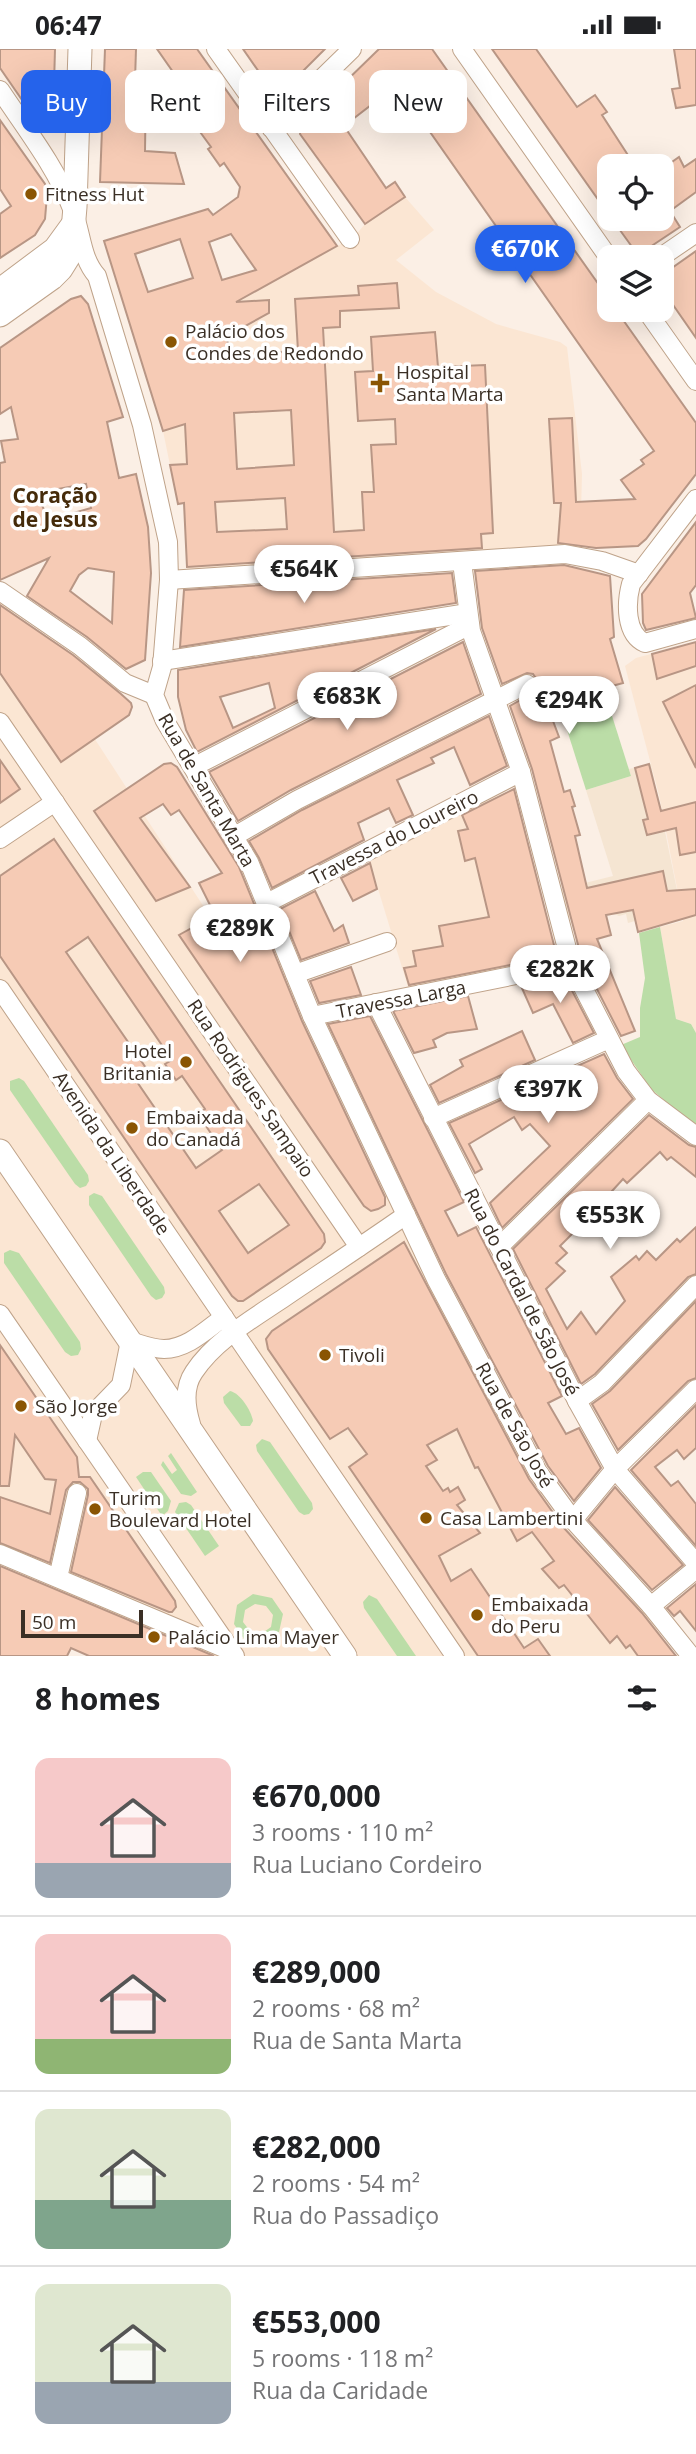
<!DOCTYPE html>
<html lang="en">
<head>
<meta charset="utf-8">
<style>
  :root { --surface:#fff; --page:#f2f2f2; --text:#202124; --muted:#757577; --line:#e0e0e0; --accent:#2563eb }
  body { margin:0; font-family:"Open Sans",sans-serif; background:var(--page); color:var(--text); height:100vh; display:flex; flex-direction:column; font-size:26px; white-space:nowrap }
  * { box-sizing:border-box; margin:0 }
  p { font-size:23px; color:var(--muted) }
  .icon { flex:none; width:38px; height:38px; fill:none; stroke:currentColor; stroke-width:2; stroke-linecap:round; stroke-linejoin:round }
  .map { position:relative; height:1607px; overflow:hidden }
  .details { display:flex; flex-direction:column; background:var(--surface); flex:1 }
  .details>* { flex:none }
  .top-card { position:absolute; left:21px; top:21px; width:654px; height:63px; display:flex; gap:14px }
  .tools { position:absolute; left:597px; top:105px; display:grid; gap:14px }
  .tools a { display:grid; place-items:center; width:77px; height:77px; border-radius:14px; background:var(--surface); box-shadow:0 7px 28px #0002; font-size:35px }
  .scale { position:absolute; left:21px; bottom:18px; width:122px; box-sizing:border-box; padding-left:7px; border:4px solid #3a2f25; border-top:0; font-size:19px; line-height:24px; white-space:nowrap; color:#3a2f25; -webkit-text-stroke:5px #fff; paint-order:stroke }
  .price { position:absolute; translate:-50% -60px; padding:0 16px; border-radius:24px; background:#fff; color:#222; font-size:23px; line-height:46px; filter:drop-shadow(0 2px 4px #0008) }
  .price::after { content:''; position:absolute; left:50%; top:42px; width:21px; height:16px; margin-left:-10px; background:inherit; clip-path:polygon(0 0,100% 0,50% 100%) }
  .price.on { background:var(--accent); color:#fff }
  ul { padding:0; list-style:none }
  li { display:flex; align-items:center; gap:21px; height:175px; padding:0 35px }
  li+li { border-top:2px solid var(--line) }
  li span { display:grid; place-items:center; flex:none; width:196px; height:140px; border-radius:14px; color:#555 }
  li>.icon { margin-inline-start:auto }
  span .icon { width:84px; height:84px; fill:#fffc; stroke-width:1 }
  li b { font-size:30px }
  h2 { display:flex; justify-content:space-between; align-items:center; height:84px; padding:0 35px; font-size:30px }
  .chip { padding:0 24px; border-radius:14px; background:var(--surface); box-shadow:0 7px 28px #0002; font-size:24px; line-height:63px }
  .chip.on { background:var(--accent); color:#fff }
  .status { display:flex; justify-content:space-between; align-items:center; height:49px; padding:0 35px; background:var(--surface); direction:ltr }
  .status svg { height:19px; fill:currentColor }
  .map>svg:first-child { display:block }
  .built { fill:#fbe6d3 }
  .industrial { fill:#f5e5d2 }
  .green { fill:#bbdda7; fill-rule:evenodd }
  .building { fill:#f6cbb5; stroke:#b89685; stroke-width:2; fill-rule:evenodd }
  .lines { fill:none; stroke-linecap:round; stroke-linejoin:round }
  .minor-casing { stroke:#bfa38a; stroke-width:20 }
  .major-casing { stroke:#bfa38a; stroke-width:25 }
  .minor { stroke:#fff; stroke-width:18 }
  .major { stroke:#fff; stroke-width:23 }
  .poi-dot { fill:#8a5503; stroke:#fff; stroke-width:2.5 }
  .labels { text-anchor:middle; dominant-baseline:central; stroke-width:7; stroke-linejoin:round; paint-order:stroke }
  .poi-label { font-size:19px; fill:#3a2f25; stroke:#fff; text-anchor:start }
  .street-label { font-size:19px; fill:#3a2f25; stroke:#fff }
  .neighbourhood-label { font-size:21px; font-weight:bold; fill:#452b0a; stroke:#fff }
</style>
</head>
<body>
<div class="status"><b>06:47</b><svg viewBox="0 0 49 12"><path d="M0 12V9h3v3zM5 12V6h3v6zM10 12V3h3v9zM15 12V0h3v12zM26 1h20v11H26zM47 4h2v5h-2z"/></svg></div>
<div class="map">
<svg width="696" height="1607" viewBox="0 0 696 1607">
  <rect width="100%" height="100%" fill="#fbefe5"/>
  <g class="built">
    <path d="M405,148L434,181L396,211L436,243L496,275L560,293L567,298L582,425L580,501L187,521L184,455H178L163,382L185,375L205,270L354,188L365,175Z"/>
    <path d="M0,544L404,1166L511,1388L557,1469L643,1561L675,1607H90L0,1461Z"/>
    <path d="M696,593V984L691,975L676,970L660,878L683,872V870L659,746L625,617L636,609Z"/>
    <path d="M506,743L509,744L551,906L545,913L408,938L368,807Z"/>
  </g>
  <path class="industrial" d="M651,715L683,870L638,883L635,872L628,874L626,865L619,867L604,861L564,871L557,841L613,827L586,741L631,727L629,720Z"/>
  <g class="green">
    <path d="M607,651L631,727L586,741L562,665Z"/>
    <path d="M660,878L676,970L691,975L696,984V1078L651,1040L621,996L640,988V959L645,929L639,884Z"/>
    <path d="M19,1029L24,1032L88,1126L89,1132L86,1137L80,1139L75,1135L10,1041V1032Z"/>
    <path d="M94,1144L102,1147L164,1238L165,1244L162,1249L156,1251L151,1247L89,1156V1147Z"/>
    <path d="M10,1201L19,1204L80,1293L81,1300L78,1306L71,1307L65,1303L4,1214V1204Z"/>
    <path d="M230,1342C240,1344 251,1361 253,1372L250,1377H241L224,1354L223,1348Z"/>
    <path d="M262,1390L270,1393L312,1454L313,1460L309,1465L304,1466L299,1463L257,1402L256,1396Z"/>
    <path d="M171,1404L197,1443L191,1447L181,1445L161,1416L163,1412L172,1425L177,1421L168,1407Z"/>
    <path d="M143,1423H151L171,1452L168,1462L162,1467L136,1428Z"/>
    <path d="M186,1453L191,1456L219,1497L205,1507L175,1463L179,1454Z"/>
    <path d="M253,1545L272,1549L283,1565L279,1583L263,1594L244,1590L234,1575L237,1556ZM255,1555L266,1557L273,1566L271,1578L261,1585L250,1582L243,1573L245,1561Z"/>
    <path d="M369,1546L377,1550L416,1607H397L364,1559L363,1553Z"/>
  </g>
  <g class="building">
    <path d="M0,0H55L53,72L40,77L0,19Z"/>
    <path d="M105,0H136L135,32H146L145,102L175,104L184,135L100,133Z"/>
    <path d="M157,0H197L337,197L236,253L269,251V264L227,287L230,311L260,309V304L298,302L295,250L359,246L358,237L397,234L399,259L340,262V278L323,279L334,483L364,481L362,443H374L371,396L396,395L395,370L358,372L355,323L373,322L371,288L435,283L438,318L485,316L493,484L481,485L482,499L187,518L184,454L178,455L170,416L187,415L185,375L163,382L104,192L208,160L213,166L238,148L240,138L224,114L220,117L208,100L211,98L179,54L176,56L164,40L174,33H180ZM231,185L256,221L222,231L209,193ZM180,190L193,229L148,243L135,205ZM291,361L294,416L237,420L234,364ZM285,449L287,480L217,483L215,453Z"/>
    <path d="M243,0H325L282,43L278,45L273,43Z"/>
    <path d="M379,0H432L609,250V261H616L696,374V425L646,490L638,497L596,499L558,494L561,454H554L549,370L572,369L576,453L635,450L621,431L644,415L641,411L654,402L397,36L344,77L386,139L395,133L405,148L365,175L300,85L301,76Z"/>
    <path d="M492,0H536L577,58L595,46L607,63L602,66L635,117H609V166Z"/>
    <path d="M674,0H696V56L676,59L672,40L680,39Z"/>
    <path d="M0,71L45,135L47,146L45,170L35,186L0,209V165L11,157L0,140Z"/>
    <path d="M679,108L684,118L696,110V143L670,162L680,178L641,204L635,202L612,170H662V120Z"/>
    <path d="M696,202V289L662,240V226Z"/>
    <path d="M81,247L88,255L123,368L107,373L119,429L136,425L148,478L151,524L145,611L126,620L87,588L27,547L49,509L0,531V414L5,413L1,392L18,390L11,358L0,365V299L71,250ZM86,435L91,459L49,471L36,444ZM88,519L114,523L112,574L70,542L79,526Z"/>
    <path d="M696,473V536L690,544L696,569L646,581L643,574L642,545Z"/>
    <path d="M564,516L610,527L614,588L610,590L623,634L601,640L598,630L547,656L559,688L550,692L564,743L570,741L575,757L572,758L580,786L575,787L587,839L663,822L667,842L696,840V866L638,883L633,861L606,866L611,886L597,890L635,982L621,987L582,911L532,720L510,657L536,642L537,631L533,625L527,624L502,635L482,579L475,522Z"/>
    <path d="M452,524L456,554L180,598L184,541Z"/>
    <path d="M0,556L73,606L121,645L131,654L132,658L129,666L61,713L0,624Z"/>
    <path d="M436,580L197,703L186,681L178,648V621ZM269,634L275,659L233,679L220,648Z"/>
    <path d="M463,593L481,645L291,741L238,772L209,723Z"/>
    <path d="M696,593V617L657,630L652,605Z"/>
    <path d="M696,636V719L663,653Z"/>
    <path d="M489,667L507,717L470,736L454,698L431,709L434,714L397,731L413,766L396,774L389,759L358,774L364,791L272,839L259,809L249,792L302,761Z"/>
    <path d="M0,711L20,740L0,754Z"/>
    <path d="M171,714L177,718L239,818L302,972L385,1148V1156L378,1160L371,1162L364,1157L179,886L215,866L199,834L222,824L179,761L171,766L163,755L140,769L190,838L156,852L94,762L164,715Z"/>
    <path d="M649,715L661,762L696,753V803L680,806L676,779L647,786L643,771L648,770L635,719Z"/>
    <path d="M514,740L555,900L550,908L409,936L404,919L416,917L413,902L443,897L439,877L489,868L475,809L465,812L458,782L468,780L462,766Z"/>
    <path d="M54,790L324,1185L325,1193L321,1199L243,1252H238L232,1247L0,907V827ZM88,888L172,1011L165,1015L176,1031L182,1027L205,1060L198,1065L222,1101L196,1119L133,1027L146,1019L66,903ZM259,1135L289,1176L248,1204L219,1162Z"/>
    <path d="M370,814L377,840L353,852L341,829Z"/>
    <path d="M315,842L334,882L343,876L349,894L301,911L280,860Z"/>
    <path d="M351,918L361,946L319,954L310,932Z"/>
    <path d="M565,928L594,984L573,994L553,955L533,964L521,937Z"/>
    <path d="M468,947L477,980L447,984L433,991L436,998L414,1004L393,962Z"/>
    <path d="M370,967L464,1153L445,1162L458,1187L476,1178L562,1347L548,1354L566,1385L579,1379L601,1419L574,1452L548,1417L446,1225L328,975Z"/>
    <path d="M522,982L535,1011L439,1054L430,1036L463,1017L460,1011Z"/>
    <path d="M604,1005L617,1029L633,1050L502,1179L490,1154L550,1097L530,1075L522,1081L514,1068L469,1095L482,1120L475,1124L449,1074Z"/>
    <path d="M649,1066L689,1096L696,1098V1128L671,1108L667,1111L660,1103L627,1134L623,1130L602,1153L603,1154L560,1197L567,1204L556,1214L565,1222L546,1240L567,1280L581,1263L596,1285L625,1252L611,1228L636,1207L639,1211L647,1202L656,1211L677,1190L680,1193L696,1178V1225L688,1228L595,1325L581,1335L513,1200Z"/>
    <path d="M404,1193L529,1430L564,1479L642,1564L676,1607H638L630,1596L626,1599L617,1587L610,1594L564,1536L559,1539L542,1520L554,1512L532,1483L517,1492L478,1418L475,1419L457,1380L427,1396L437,1411L426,1417L443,1442L448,1439L450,1443L458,1438L465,1451L457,1456L480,1484L439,1507L451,1532L471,1520L492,1551L496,1548L503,1560L499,1562L524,1599L538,1590L550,1607H478L349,1418L367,1405L348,1379L330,1390L268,1300L266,1290L272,1282Z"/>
    <path d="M696,1252V1329L688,1332L618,1401L592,1355L610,1342Z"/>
    <path d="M0,1296L77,1408L79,1428H90L175,1552L176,1558L172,1563H169L71,1523L88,1446V1440L80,1433H73L66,1441L50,1514L0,1494V1448L50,1465L56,1431L45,1430L15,1386L9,1437H0Z"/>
    <path d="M696,1356V1399L684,1410L677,1401L655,1418L671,1437L678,1432L696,1455V1497L631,1421Z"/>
    <path d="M615,1438L683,1516L652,1541L588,1471Z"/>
    <path d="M0,1517L214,1607H89L71,1599L67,1607H0Z"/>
    <path d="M696,1535V1582L680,1562L674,1567L667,1559Z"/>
  </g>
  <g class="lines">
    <g class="minor-casing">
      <g id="minor">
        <path d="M216,0L350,190"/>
        <path d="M462,0L609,209"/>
        <path d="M0,41C26,80 56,118 73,162C82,185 81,209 97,227L142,376L168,493L169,531L162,618L154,646L165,672L249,813L312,967L406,1166L436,1230L538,1423L573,1471L651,1557L691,1607"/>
        <path d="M271,79L352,0"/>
        <path d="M661,208L696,184"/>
        <path d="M646,261L696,332"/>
        <path d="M696,450L631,535C626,554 625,585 645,594L696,580"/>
        <path d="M462,513L471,582L521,723L571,915L626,1022L648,1051L696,1087"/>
        <path d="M169,531L565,505L602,512L639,525"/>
        <path d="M0,542L80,597L125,634L154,646"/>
        <path d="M162,612L468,564"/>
        <path d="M0,673L359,1198"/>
        <path d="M193,718L470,576"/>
        <path d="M233,788L297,751L527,635"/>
        <path d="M0,790L55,753"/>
        <path d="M267,854L521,723"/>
        <path d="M295,925L387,893"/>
        <path d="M0,940L455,1607"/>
        <path d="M376,954L577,1352L615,1420L696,1514"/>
        <path d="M312,967L571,915"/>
        <path d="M433,1069L609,990"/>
        <path d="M499,1198L648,1051"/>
        <path d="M0,1265L235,1607"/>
        <path d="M577,1352L602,1334L696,1236"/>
        <path d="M191,1375C186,1358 183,1339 194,1323C215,1291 254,1269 285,1248C325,1221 366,1194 406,1166"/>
        <path d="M87,1392L93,1365L121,1336L130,1292C140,1295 153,1300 164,1300C187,1300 206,1281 224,1268"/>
        <path d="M573,1471L615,1420L696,1340"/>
        <path d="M0,1505L231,1602"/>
        <path d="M58,1529L77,1444"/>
        <path d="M651,1557L696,1520"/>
      </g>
    </g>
    <g class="major-casing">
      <g id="major">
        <path d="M0,241L55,200L71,178"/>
        <path d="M0,266L52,229L61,220L71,204L75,158L80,0"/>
        <path d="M0,1102L345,1607"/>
      </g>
    </g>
    <use href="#minor" class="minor"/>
    <use href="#major" class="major"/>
  </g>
  <g class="poi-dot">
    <circle cx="31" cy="145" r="7"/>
    <circle cx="171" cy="293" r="7"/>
    <path d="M376.5 323.5h7v7h7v7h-7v7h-7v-7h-7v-7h7z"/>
    <circle cx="186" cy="1013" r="7"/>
    <circle cx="132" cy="1079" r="7"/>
    <circle cx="325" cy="1306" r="7"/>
    <circle cx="21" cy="1357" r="7"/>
    <circle cx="95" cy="1460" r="7"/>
    <circle cx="426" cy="1469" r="7"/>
    <circle cx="477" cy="1566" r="7"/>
    <circle cx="154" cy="1588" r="7"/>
  </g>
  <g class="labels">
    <g class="poi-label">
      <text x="45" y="145">Fitness Hut</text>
      <text x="185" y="282">Palácio dos<tspan x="185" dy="22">Condes de Redondo</tspan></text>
      <text x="396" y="323">Hospital<tspan x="396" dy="22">Santa Marta</tspan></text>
      <text x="172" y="1002" text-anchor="end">Hotel<tspan x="172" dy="22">Britania</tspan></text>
      <text x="146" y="1068">Embaixada<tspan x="146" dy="22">do Canadá</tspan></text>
      <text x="339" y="1306">Tivoli</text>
      <text x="35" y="1357">São Jorge</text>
      <text x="109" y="1449">Turim<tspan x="109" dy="22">Boulevard Hotel</tspan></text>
      <text x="440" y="1469">Casa Lambertini</text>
      <text x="491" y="1555">Embaixada<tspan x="491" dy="22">do Peru</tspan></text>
      <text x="168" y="1588">Palácio Lima Mayer</text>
    </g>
    <g class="street-label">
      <text transform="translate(207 741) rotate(60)">Rua de Santa Marta</text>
      <text transform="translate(394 788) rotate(-27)">Travessa do Loureiro</text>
      <text transform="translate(401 950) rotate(-11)">Travessa Larga</text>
      <text transform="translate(251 1039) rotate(56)">Rua Rodrigues Sampaio</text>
      <text transform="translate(112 1104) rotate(56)">Avenida da Liberdade</text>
      <text transform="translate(522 1243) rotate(63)">Rua do Cardal de São José</text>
      <text transform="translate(515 1376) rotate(61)">Rua de São José</text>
    </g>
    <g class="neighbourhood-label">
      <text x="55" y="446">Coração<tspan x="55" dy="24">de Jesus</tspan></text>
    </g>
  </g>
</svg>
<div class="tools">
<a><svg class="icon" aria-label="locate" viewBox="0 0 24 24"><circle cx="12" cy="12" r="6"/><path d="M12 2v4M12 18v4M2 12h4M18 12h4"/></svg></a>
<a><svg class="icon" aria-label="layers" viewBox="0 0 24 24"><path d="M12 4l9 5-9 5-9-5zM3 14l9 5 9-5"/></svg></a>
</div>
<div class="scale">50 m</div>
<b class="price on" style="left:525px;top:236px">€670K</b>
<b class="price" style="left:304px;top:556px">€564K</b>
<b class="price" style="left:347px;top:683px">€683K</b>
<b class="price" style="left:569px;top:687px">€294K</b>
<b class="price" style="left:240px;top:915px">€289K</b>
<b class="price" style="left:560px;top:956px">€282K</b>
<b class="price" style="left:548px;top:1076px">€397K</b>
<b class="price" style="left:610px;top:1202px">€553K</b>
<div class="top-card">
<a class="chip on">Buy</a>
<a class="chip">Rent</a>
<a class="chip">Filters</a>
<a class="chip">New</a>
</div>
</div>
<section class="details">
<h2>8 homes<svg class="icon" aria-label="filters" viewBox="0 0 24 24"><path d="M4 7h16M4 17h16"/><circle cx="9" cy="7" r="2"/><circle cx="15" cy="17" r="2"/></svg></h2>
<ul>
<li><span style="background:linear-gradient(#f6c9c9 75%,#9aa5b1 0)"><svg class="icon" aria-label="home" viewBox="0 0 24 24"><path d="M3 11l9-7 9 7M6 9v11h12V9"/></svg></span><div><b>€670,000</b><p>3 rooms · 110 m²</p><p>Rua Luciano Cordeiro</p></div></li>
<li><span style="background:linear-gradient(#f6c9c9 75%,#8fb573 0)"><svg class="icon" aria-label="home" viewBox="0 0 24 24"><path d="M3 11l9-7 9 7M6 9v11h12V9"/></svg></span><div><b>€289,000</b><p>2 rooms · 68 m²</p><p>Rua de Santa Marta</p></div></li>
<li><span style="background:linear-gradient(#dfe7d0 65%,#7fa58c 0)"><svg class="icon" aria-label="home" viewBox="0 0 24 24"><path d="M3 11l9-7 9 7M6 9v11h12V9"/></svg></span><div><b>€282,000</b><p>2 rooms · 54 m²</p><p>Rua do Passadiço</p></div></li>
<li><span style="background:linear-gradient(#dfe7d0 70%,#9aa5b1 0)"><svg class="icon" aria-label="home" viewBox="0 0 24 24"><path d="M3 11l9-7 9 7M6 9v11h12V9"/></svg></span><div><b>€553,000</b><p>5 rooms · 118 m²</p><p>Rua da Caridade</p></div></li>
</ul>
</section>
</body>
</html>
